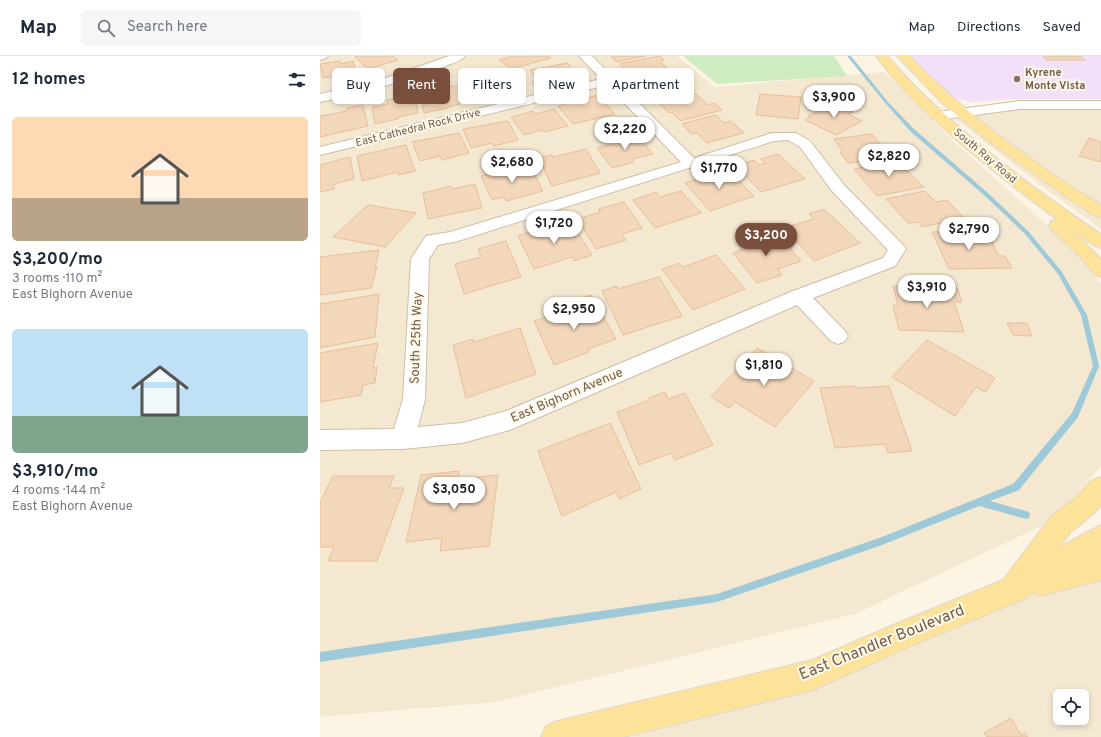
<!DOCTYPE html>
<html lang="en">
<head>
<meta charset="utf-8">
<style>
  :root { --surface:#fff; --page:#f6f6f7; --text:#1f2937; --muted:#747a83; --line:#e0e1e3; --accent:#7a4e3d }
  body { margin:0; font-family:Overpass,sans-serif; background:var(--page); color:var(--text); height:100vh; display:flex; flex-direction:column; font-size:15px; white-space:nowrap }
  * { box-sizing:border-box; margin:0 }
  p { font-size:13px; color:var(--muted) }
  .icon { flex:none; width:22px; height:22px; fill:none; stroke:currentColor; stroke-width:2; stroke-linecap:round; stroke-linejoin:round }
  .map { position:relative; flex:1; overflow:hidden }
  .side { display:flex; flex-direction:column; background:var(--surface); width:320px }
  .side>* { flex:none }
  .guide { position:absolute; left:12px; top:12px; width:380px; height:36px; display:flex; gap:8px }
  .controls { position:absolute; left:733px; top:633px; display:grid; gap:8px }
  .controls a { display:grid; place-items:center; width:36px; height:36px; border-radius:6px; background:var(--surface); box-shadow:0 2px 6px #0003; font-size:20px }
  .price { position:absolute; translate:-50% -34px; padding:0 9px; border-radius:14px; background:#fff; color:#222; font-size:13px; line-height:26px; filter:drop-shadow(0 1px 2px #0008) }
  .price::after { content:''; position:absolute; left:50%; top:24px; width:12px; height:9px; margin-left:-6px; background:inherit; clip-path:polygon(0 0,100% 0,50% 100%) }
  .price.active { background:var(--accent); color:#fff }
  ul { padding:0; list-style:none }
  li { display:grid; align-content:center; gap:8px; height:212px; padding:0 12px }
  li span { display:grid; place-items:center; height:124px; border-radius:6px; color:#555 }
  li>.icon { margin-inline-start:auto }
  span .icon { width:72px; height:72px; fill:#fffc; stroke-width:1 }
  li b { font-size:17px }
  h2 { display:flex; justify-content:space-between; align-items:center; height:48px; padding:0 12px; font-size:17px }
  .tag { padding:0 14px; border-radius:6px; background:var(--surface); box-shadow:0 2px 6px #0003; font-size:14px; line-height:36px }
  .tag.active { background:var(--accent); color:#fff }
  header { display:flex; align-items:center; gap:24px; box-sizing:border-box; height:56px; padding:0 20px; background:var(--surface); border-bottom:1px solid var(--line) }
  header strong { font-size:19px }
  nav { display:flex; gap:22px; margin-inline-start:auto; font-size:14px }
  .search { width:280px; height:36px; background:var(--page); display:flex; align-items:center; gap:10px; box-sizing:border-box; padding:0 14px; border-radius:6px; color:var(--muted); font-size:15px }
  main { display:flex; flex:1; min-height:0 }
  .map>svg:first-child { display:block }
  .residential { fill:#f5e8d1; fill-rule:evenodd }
  .education { fill:#f2e0f9 }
  .green { fill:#ceebc1 }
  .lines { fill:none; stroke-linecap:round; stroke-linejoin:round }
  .stream { fill:#9dc9d9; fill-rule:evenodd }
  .building { fill:#f3d7ba; stroke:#e6bf9a }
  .minor-casing { stroke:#cebea9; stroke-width:2 }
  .major-casing { stroke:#ded8d3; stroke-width:2 }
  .minor { fill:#fff; fill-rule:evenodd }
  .major { fill:#fde29a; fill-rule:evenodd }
  .education-dot { fill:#8d6e63; stroke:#fff9ea; stroke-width:1.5 }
  .labels { text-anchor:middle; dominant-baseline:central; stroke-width:4; stroke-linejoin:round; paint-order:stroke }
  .far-education-label { font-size:11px; font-weight:bold; fill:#785e54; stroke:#fff9ea; text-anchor:start }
  .far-street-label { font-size:11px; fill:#755d48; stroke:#fff9ea }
  .street-label { font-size:13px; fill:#755d48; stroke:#fff9ea }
  .near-street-label { font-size:16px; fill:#755d48; stroke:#fff9ea }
</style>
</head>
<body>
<header>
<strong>Map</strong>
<div class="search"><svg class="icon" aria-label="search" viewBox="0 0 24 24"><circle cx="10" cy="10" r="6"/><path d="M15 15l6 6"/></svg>Search here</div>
<nav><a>Map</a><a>Directions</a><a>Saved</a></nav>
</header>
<main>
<section class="side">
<h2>12 homes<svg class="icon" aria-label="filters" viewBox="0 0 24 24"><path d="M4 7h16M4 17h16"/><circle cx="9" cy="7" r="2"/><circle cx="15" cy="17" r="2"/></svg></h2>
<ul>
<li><span style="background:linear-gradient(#ffd9b3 65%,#b9a48a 0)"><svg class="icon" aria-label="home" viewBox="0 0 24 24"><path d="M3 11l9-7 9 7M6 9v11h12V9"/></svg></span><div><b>$3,200/mo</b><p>3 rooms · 110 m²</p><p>East Bighorn Avenue</p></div></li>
<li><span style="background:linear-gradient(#bfe0f5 70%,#7fa58c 0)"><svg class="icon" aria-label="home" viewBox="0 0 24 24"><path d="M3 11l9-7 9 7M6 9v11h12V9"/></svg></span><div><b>$3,910/mo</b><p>4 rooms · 144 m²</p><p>East Bighorn Avenue</p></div></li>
</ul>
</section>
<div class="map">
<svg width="781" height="681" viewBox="0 0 781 681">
  <rect width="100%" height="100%" fill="#fdf5e3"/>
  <g class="residential">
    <path d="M0,0H357L395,31L564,16L629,81L750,190L781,228V410L732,465L535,558L176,646L0,661Z"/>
    <path d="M781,49V173L719,128L629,58L664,53Z"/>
    <path d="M781,487V681H237L493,619ZM740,640H762V662H740Z"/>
  </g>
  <path class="education" d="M591,0H781V43H695L652,46L641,44L635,42L621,30Z"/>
  <path class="green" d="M363,0H514L527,20L397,28Z"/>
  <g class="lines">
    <path class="stream" d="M527,0H531L568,46L594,73L668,137L709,176L742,216L767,259L779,310L758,361L699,434L670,445L709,456L710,459L709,462L706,463L659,450L562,489L397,546L0,606V596L397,538L562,481L693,428L752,357L773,310L761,259L738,218L705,178L664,139L590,75L566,48Z"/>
  </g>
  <g class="building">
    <path d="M38,0H73L78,4L48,13L35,1Z"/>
    <path d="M193,0H229L231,2L191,13L179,4Z"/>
    <path d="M291,0H326L296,6Z"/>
    <path d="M340,0L344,4L340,5L351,16L314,24L300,8Z"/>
    <path d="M723,0H761L765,4H726Z"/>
    <path d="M20,5L21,8L33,5L35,13L16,17L17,20L3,22L0,8Z"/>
    <path d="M248,7L258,23L215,31L212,26L216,25L210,14Z"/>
    <path d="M183,17L194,36L153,45L145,27L171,22L169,20Z"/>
    <path d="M352,20L359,26L364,25L375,34L341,43L338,40L332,41L319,28Z"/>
    <path d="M140,29L145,45L139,46L140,48L128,51V52L104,57L101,40L115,37L114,33Z"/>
    <path d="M376,38L388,49L395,47L402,54L360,65L352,56L349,57L339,47Z"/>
    <path d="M440,38L481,41L478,63L436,59Z"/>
    <path d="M94,39L98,57L78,61V63L55,68L52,51L68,48L67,44Z"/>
    <path d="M278,39L295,58L253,68L238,50Z"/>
    <path d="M514,47L533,56L528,58L542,65L516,79L485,64L491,61L488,60Z"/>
    <path d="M43,49L48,70L0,81V60L27,55V52Z"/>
    <path d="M234,53L248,70L224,76L222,74L204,79L191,61L213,55L215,58Z"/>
    <path d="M396,59L404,67L411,65L424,77L387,87L377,77L371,78L362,68Z"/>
    <path d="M188,65L198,84L173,90L172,87L151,92L143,73Z"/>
    <path d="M139,77L149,97L122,104L120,100L100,105L92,86Z"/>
    <path d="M316,77L333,98L312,103L314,106L292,112L277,92L295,88L292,84Z"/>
    <path d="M552,78L562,90H558L567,102L528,107L520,96H523L514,83Z"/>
    <path d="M769,82L781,86V106L759,100Z"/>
    <path d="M86,89L95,115L78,119V116L42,125L37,100Z"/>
    <path d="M266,93L280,117L232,130L219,102L232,99L233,101Z"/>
    <path d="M458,98L485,123L441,136L416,110L434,104L439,109L445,107L441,103Z"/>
    <path d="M30,101L34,123L14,128V133L0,136V109Z"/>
    <path d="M593,102L598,107L590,109L585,104Z"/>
    <path d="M582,104L589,111L584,112L604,131L557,140L534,113Z"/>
    <path d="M211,112L223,135L186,145L184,141L172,144L161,120L189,113L190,117Z"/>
    <path d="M408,114L434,140L390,155L365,127Z"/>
    <path d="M155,128L162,152L108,163L103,137L131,130L132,133Z"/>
    <path d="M361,135L381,157L335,172L313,144L336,136L340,141Z"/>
    <path d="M605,135L616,146L627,144L644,162L602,171L597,166L588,167L566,143Z"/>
    <path d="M304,146L322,172L302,178L306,184L276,193L258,163L280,156L279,153Z"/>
    <path d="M48,149L96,157L65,191L13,181Z"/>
    <path d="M504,153L540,187L494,205L464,172L494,163L489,158Z"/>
    <path d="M250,164L272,199L254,205L252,201L214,213L198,180Z"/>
    <path d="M455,175L481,205L458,213L462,219L437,227L413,197L431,190L426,184Z"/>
    <path d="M666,175L679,200H685L692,212L629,213L612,176Z"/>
    <path d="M186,185L201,221L144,238L135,208L161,201L158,193Z"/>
    <path d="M59,194L55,211H57L51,232L0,239V201Z"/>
    <path d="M396,199L425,233L373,254L342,213L360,207L363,211Z"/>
    <path d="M339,221L362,260L303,279L282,235L297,230L298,233Z"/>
    <path d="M573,230L637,232L642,246H634L644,276L579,274L573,249L578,250Z"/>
    <path d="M59,238L55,281L0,292V248Z"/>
    <path d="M271,239L296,283L268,293L269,296L234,309L214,265L254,252L251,246Z"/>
    <path d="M687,267H707L712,280L693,279Z"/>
    <path d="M200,272L216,318L146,342L133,289L153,283L154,286Z"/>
    <path d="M607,284L675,322L665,336L656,331L635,360L572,321Z"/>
    <path d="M58,287L53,312L57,311L55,327L43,329L41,339L0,346V297Z"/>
    <path d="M437,292L494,325L455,371L415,346L409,352L391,341Z"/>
    <path d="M536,330L537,332L569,330L592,395L568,397L565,388L515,392L500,332Z"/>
    <path d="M345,336L348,343L365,337L393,389L355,404L351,397L319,409L297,356L330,344L329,342Z"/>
    <path d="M290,367L321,433L299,443L296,436L242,460L218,395Z"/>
    <path d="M139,415L138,423L178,419L169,490L120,495L122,482L86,486L101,419Z"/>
    <path d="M13,420H74L69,432H84L57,505H8L14,491H0V447Z"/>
    <path d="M691,662L701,679L705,677L708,681H667L664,677Z"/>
  </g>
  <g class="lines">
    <g class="minor-casing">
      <g id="minor">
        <path d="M0,0H8L6,2L0,4Z"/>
        <path d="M129,0H145C141,6 129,8 123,11C83,26 42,37 0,46V38L66,22Z"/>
        <path d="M259,0H272L374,102L452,77H476L490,85L524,129L583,189L586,193L575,210L493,242L525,275L528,280L525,285L518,288L511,285L477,249L190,374L142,387L83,393L0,394V374L74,373L83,343L91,203L106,180L130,176L361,106L287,29L0,99V91L281,23ZM468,84L480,91L512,135L568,194L563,202L473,235L186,355L142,367L98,371L105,343L109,203L118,189L138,185L454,85Z"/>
        <path d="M699,45H781V53H699L617,64L612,63L610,60L612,57L617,56Z"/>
      </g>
    </g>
    <g class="major-casing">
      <g id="major">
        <path d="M556,0H568C590,28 617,52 644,75C687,113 733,146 781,178V192L775,190L753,175L781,203V221L775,219L760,201L731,173L729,169L731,165L738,164C701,137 666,110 632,80C604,55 577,30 556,0Z"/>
        <path d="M577,0H590C646,59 712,106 781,149V161L775,160L749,143L672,88L623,48Z"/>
        <path d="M781,421V450L773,458L750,477L739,491L781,469V524L720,540L713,537L702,544L593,589L493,634L303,681H221L226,670L237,665L492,604L573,569L683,524L732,459L755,442L772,424Z"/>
      </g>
    </g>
    <use href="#minor" class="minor"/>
    <use href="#major" class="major"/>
  </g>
  <circle class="education-dot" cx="697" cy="23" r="4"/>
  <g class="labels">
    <g class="far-education-label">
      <text x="705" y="17">Kyrene<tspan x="705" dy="13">Monte Vista</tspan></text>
    </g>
    <g class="far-street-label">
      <text transform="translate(98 72) rotate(-14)">East Cathedral Rock Drive</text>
      <text transform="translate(665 100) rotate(40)">South Ray Road</text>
    </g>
    <g class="street-label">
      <text transform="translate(97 282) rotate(-88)">South 25th Way</text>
      <text transform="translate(247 340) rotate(-23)">East Bighorn Avenue</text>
    </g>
    <g class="near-street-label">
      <text transform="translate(562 587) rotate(-22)">East Chandler Boulevard</text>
    </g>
  </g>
</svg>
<div class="controls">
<a><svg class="icon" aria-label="locate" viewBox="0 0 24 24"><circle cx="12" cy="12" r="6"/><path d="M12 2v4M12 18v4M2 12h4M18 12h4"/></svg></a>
</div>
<b class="price" style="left:514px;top:63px">$3,900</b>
<b class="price" style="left:305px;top:95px">$2,220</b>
<b class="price" style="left:569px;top:122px">$2,820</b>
<b class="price" style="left:192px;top:128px">$2,680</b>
<b class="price" style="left:399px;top:134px">$1,770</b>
<b class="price" style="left:234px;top:189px">$1,720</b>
<b class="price" style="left:649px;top:195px">$2,790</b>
<b class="price active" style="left:446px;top:201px">$3,200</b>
<b class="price" style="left:607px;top:253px">$3,910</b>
<b class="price" style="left:254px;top:275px">$2,950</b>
<b class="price" style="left:444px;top:331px">$1,810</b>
<b class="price" style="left:134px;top:455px">$3,050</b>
<div class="guide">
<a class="tag">Buy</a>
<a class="tag active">Rent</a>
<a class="tag">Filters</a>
<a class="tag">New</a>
<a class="tag">Apartment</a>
</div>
</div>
</main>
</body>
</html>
